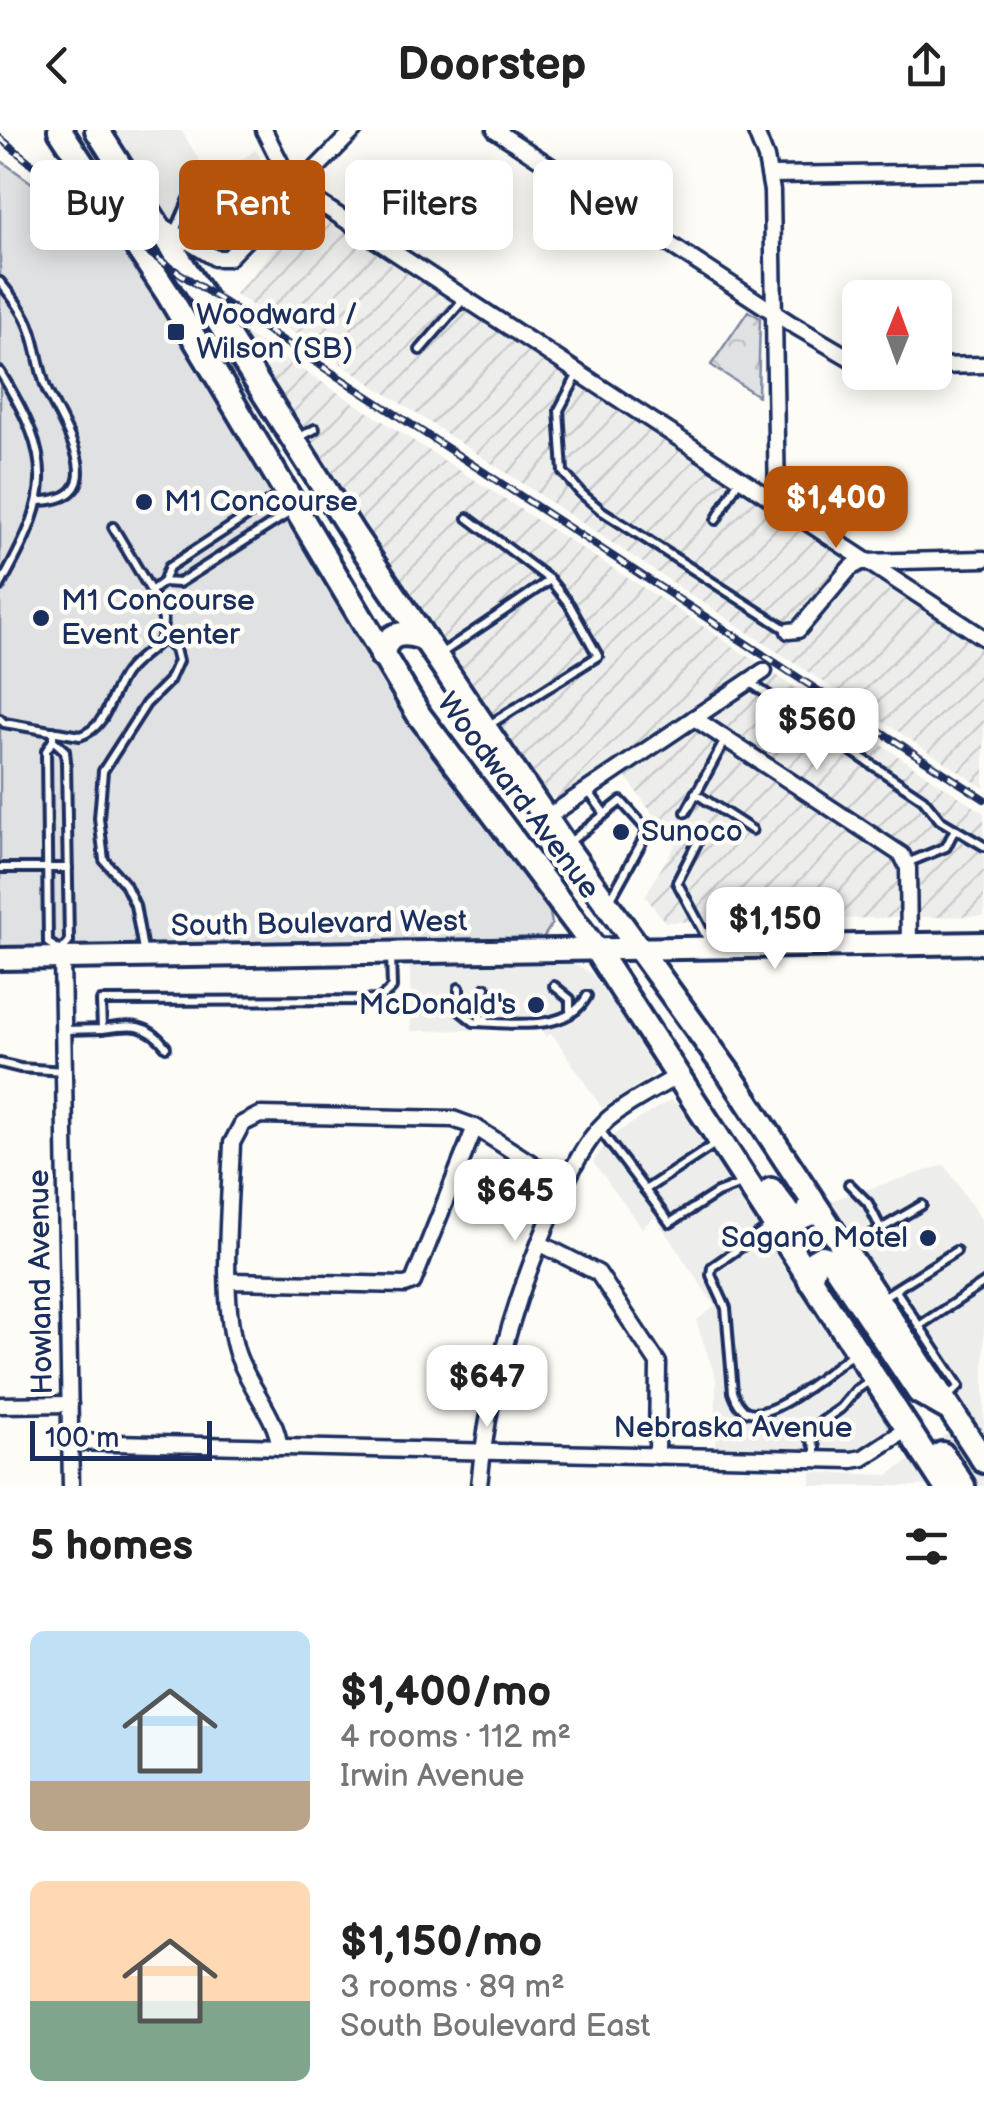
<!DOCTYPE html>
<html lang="en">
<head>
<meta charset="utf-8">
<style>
  :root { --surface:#fff; --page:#f2f2f2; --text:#222; --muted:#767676; --accent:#b45309 }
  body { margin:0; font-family:"Balsamiq Sans",sans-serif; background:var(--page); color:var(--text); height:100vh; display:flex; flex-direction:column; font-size:38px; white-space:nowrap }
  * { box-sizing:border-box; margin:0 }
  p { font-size:32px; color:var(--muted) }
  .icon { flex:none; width:55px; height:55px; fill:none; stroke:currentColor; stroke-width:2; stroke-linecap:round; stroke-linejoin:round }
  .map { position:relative; height:1356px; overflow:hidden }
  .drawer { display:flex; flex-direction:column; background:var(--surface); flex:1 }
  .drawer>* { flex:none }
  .guide { position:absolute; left:30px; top:30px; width:925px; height:90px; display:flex; gap:20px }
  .needle { width:65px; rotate:1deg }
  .buttons { position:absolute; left:842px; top:150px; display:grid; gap:20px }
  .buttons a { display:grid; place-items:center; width:110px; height:110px; border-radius:15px; background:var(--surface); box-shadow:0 5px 25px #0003; font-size:50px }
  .scale { position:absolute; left:30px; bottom:25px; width:182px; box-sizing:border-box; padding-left:10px; border:5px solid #1b2f5e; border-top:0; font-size:28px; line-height:35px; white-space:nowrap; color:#1b2f5e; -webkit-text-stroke:8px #fdfcf7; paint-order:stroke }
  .price { position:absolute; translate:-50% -85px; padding:0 22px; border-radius:20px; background:#fff; color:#222; font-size:32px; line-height:65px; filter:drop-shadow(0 2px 5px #0008) }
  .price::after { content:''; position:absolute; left:50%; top:60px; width:30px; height:22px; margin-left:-15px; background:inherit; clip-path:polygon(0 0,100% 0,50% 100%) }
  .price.selected { background:var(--accent); color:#fff }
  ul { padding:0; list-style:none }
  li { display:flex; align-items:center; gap:30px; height:250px; padding:0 30px }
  li span { display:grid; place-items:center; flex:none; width:280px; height:200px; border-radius:15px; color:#555 }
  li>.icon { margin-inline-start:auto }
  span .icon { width:120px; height:120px; fill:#fffc; stroke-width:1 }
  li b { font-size:42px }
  h2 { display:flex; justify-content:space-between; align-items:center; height:120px; padding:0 30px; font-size:42px }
  .pill { padding:0 35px; border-radius:15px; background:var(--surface); box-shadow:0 5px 25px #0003; font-size:35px; line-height:90px }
  .pill.selected { background:var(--accent); color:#fff }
  header { display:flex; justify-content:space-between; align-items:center; height:130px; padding:0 30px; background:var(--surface); font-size:45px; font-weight:700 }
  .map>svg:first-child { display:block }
  .built { fill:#edeeec }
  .industrial { fill:url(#industrial-furrows) }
  .green { fill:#e0e1e3; stroke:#7e88a0; stroke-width:2.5 }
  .park { fill:url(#park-crowns); stroke:#7e88a0; stroke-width:2.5 }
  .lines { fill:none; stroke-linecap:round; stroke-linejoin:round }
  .lane-casing { stroke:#1b2f5e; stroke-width:14 }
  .street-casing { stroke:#1b2f5e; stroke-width:21 }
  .secondary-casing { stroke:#1b2f5e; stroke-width:28 }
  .primary-casing { stroke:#1b2f5e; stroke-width:30 }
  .lane { stroke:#fdfcf7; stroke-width:6 }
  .street { stroke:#fdfcf7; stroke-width:14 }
  .secondary { stroke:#fdfcf7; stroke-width:20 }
  .primary { stroke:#fdfcf7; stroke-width:22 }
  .rail-casing { stroke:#1b2f5e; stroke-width:8 }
  .rail { stroke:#fdfcf7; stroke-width:4; stroke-dasharray:11; stroke-linecap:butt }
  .poi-dot { fill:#1b2f5e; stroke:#fdfcf7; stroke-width:4 }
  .labels { text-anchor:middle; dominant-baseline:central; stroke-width:9; stroke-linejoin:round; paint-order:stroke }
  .poi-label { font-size:30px; fill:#1b2f5e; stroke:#fdfcf7; text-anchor:start }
  .street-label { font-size:30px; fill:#1b2f5e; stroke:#fdfcf7 }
</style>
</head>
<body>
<header><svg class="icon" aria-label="back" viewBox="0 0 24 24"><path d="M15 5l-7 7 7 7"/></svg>Doorstep<svg class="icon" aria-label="share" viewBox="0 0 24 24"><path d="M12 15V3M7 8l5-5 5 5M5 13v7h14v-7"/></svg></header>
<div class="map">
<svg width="984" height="1356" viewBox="0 0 984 1356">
  <defs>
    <pattern id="industrial-furrows" width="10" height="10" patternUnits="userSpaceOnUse" patternTransform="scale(2.5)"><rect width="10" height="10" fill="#edeeec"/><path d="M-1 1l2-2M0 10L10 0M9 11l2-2" fill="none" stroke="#cbcccd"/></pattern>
    <pattern id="park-crowns" width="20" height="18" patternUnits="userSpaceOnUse" patternTransform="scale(2.5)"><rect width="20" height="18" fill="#e0e1e3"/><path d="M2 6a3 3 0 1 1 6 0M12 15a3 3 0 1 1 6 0" fill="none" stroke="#c0c1c5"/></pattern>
  </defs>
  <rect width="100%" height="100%" fill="#fdfcf7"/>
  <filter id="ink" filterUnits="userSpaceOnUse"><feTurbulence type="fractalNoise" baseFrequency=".01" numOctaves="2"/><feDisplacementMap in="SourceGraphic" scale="20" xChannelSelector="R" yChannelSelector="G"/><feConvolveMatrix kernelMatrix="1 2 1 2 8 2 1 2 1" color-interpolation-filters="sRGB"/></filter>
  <g filter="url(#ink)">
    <g class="built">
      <path d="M104,0H181L211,49L256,20L278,61L226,119L159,84Z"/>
      <path d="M575,834L592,844L655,936L654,945L602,978L555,908L551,904L546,907L540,899L411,901L410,836Z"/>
      <path d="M670,970L679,975L890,1296L889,1303L861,1320L715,1319L716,1249L696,1191L715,1176L655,1087L642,1098L593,1032L613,1005Z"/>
      <path d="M945,1035L984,1094V1356H811V1342L888,1345L971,1287L829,1071Z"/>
    </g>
    <g class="industrial">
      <path d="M309,80L984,518V658L235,164Z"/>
      <path d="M234,196L692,489L984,683V786L665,792L645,766L675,715L615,632L560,667L549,668L541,663L360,393Z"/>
    </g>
    <path class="green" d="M0,30L72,82L121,111L493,696L549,778L552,794L543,808L0,818Z"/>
    <path class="park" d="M748,181L760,188L758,266L711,235Z"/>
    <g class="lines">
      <g class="lane-casing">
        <g id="lane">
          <path d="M175,101L189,69L221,50L237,63L239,77L255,96"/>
          <path d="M0,152C11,166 24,181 30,198C37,217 39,238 46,258C60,292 117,370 38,371"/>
          <path d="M420,220L464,169"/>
          <path d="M0,242C56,332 51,365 0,456"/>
          <path d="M578,244L559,280L563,342L581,363L602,381L787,500"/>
          <path d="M300,307L315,299"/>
          <path d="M282,371L273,369L169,437L163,452L179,453L284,386L286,374"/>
          <path d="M716,390L739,350"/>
          <path d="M113,397L151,461L163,452"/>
          <path d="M442,523L550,450L468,388"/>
          <path d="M749,552L923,669L940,690L955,699L946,717L907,733"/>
          <path d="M0,589L4,593L80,606C109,596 109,564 126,542C136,529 151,521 162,509L163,489L151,461"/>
          <path d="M489,595L598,526L569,474L550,450"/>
          <path d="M53,601V610L46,621L48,813L61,821L69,812L66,631L65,621L53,610"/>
          <path d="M588,661L605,684"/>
          <path d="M695,663L752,700"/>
          <path d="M686,682L725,610"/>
          <path d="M955,699L984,716"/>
          <path d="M699,709L677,752L709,812"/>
          <path d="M571,711L621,671L648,701L610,770"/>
          <path d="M0,738H68"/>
          <path d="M143,820L135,775L125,754L104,730L99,688L103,641L146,574L169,551L178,531L175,519L162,509"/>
          <path d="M554,856L570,869V880"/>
          <path d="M459,858V880L474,892C510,893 568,903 587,866"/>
          <path d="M486,889L480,888L477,876L486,858"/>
          <path d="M102,899C131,895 147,892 166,917"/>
          <path d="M65,900L102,899L101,871L379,870L392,858L391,824"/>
          <path d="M0,933L20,938L64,941"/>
          <path d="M600,1000L670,1093L717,1063L741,1054"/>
          <path d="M849,1054L868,1073L880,1097"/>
          <path d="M645,1060L715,1014"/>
          <path d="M771,1096L712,1137L711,1145L726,1178L733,1262C735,1268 739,1278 746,1281C772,1293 830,1239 851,1225"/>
          <path d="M850,1117L922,1075"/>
          <path d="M896,1161L959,1256L949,1266"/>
          <path d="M883,1167L956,1121"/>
          <path d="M919,1196L984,1153"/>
          <path d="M815,1328V1317L807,1302L841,1278L856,1260L872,1249"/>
        </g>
      </g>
      <g class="street-casing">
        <g id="street">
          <path d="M264,0L286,44L304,63L984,508"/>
          <path d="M495,0L790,193L860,234"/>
          <path d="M755,0L766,28L772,61L777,373"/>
          <path d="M770,45L984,42"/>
          <path d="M163,96L215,128H228L354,0"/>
          <path d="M935,236L984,235"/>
          <path d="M789,501L798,500L850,438L861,432L984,429"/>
          <path d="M694,588L902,725L908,738L909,815"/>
          <path d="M546,688L764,541"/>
          <path d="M62,828L71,1356"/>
          <path d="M539,1113L598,1143L658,1233L657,1326"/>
          <path d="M229,1151L405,1155L413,1152L475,997"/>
          <path d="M0,1275L70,1274"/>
          <path d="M70,1312L852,1330L863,1328L907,1299"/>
          <path d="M279,1317C279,1289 245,1252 236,1220C220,1165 230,1072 232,1013L242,994L260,985L453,989L475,997L565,1055"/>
          <path d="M479,1356C488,1258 515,1166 555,1076C568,1048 583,1013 606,991C626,973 655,960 677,946"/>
        </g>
      </g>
      <g class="secondary-casing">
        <path id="secondary" d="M0,829L984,813"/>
      </g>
      <g class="primary-casing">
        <g id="primary">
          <path d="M60,0L168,164L419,585L596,820L945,1356"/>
          <path d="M97,0L354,405L565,716L730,945L984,1331"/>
          <path d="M382,526C387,501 404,501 425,509"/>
          <path d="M771,1060L794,1090L807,1085L812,1071"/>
          <path d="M810,1150L815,1131L822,1127L831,1130L919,1262L947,1278"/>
          <path d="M942,1324L963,1356"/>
        </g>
      </g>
      <use href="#lane" class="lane"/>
      <use href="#street" class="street"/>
      <use href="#secondary" class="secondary"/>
      <use href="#primary" class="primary"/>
      <g class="rail-casing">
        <path id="rail" d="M0,8L71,66L161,131L984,669"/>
      </g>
      <use href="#rail" class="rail"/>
    </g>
  </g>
  <g class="poi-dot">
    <rect x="166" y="192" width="20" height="20" rx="5"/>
    <circle cx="144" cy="372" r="10"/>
    <circle cx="41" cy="488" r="10"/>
    <circle cx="621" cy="702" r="10"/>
    <circle cx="536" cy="875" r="10"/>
    <circle cx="928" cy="1108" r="10"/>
  </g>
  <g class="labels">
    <g class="poi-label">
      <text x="196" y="185">Woodward /<tspan x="196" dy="34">Wilson (SB)</tspan></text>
      <text x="164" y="372">M1 Concourse</text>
      <text x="61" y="471">M1 Concourse<tspan x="61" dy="34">Event Center</tspan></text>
      <text x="641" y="702">Sunoco</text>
      <text x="516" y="875" text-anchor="end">McDonald's</text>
      <text x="908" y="1108" text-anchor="end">Sagano Motel</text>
    </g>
    <g class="street-label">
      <text transform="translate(518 666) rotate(53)">Woodward Avenue</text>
      <text transform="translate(319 794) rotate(-1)">South Boulevard West</text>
      <text transform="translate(41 1152) rotate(-91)">Howland Avenue</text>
      <text x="733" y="1298">Nebraska Avenue</text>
    </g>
  </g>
</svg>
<div class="buttons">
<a><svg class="needle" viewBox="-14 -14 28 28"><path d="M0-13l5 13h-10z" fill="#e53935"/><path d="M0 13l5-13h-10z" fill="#767676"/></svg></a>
</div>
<div class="scale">100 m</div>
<b class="price selected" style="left:836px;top:421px">$1,400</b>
<b class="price" style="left:817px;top:643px">$560</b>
<b class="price" style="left:775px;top:842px">$1,150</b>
<b class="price" style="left:515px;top:1114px">$645</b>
<b class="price" style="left:487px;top:1300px">$647</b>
<div class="guide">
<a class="pill">Buy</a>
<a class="pill selected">Rent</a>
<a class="pill">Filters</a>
<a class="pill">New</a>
</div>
</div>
<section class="drawer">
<h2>5 homes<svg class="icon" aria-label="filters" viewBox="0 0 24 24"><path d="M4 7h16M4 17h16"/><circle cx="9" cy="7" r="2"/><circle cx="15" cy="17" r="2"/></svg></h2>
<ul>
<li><span style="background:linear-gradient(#bfe0f5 75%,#b9a48a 0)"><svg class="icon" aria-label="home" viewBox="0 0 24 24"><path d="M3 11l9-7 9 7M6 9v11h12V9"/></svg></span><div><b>$1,400/mo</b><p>4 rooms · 112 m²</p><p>Irwin Avenue</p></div></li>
<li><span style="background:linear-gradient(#ffd9b3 60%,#7fa58c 0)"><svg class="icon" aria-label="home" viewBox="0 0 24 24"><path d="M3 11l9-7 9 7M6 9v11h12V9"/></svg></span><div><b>$1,150/mo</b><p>3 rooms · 89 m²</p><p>South Boulevard East</p></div></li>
</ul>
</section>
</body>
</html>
